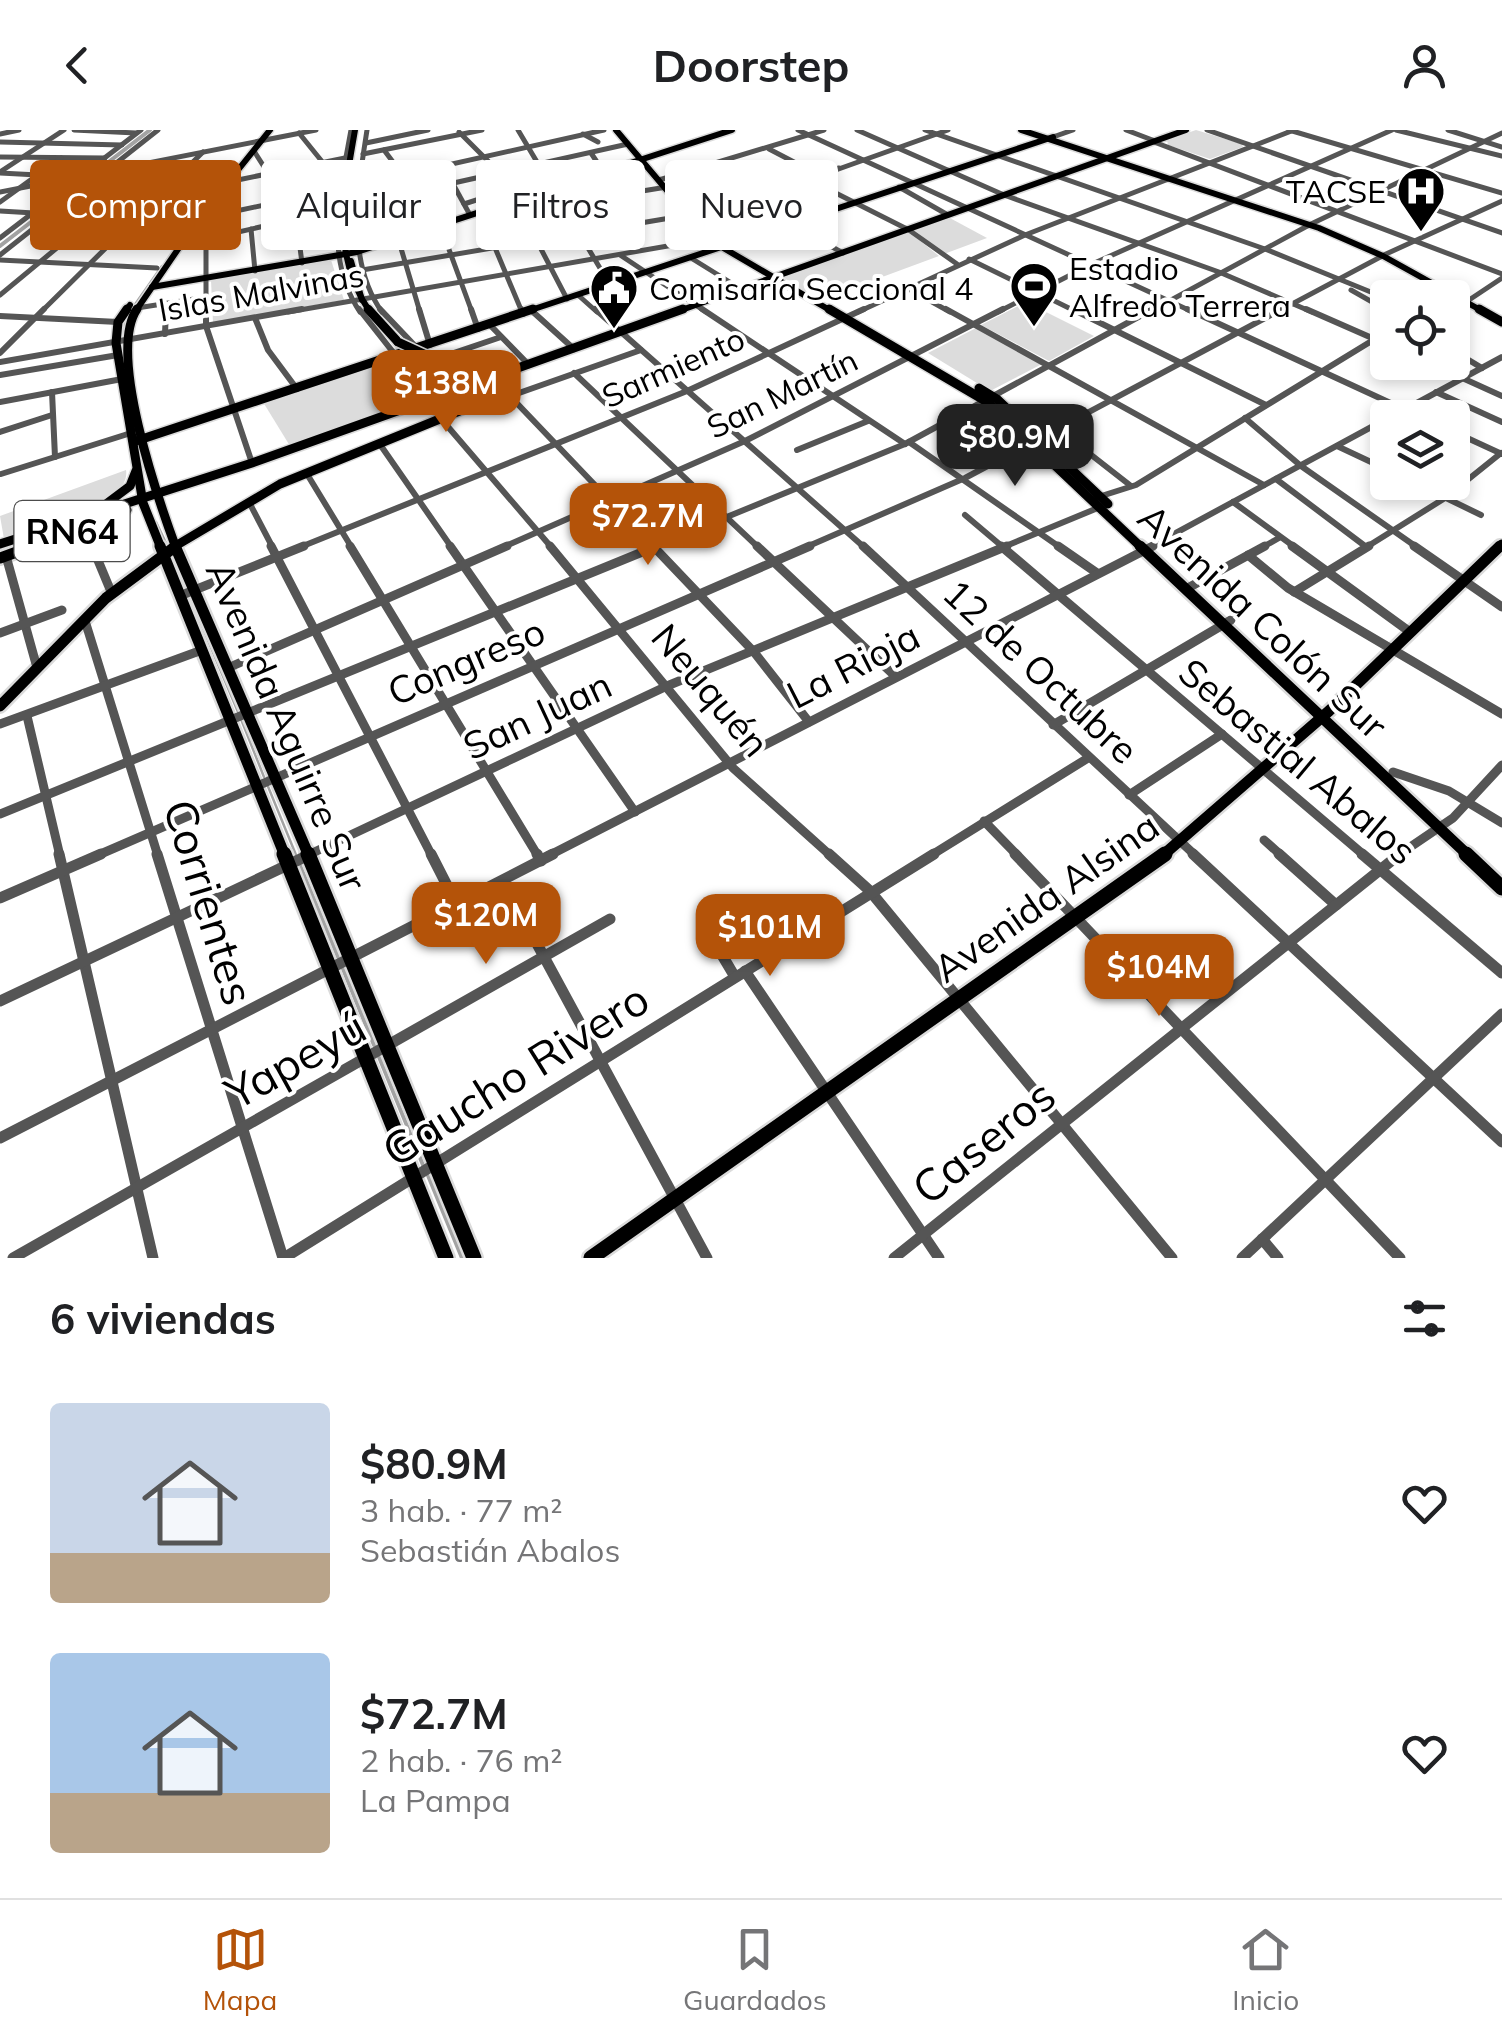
<!DOCTYPE html>
<html lang="es">
<head>
<meta charset="utf-8">
<style>
  :root { --surface:#fff; --page:#f6f6f6; --text:#202124; --muted:#757577; --line:#e0e0e0; --accent:#b45309 }
  body { margin:0; font-family:Mulish,sans-serif; background:var(--page); color:var(--text); height:100vh; display:flex; flex-direction:column; font-size:38px; white-space:nowrap }
  * { box-sizing:border-box; margin:0 }
  p { font-size:32px; color:var(--muted) }
  .icon { flex:none; width:55px; height:55px; fill:none; stroke:currentColor; stroke-width:2; stroke-linecap:round; stroke-linejoin:round }
  .map { position:relative; height:1128px; overflow:hidden }
  .side { display:flex; flex-direction:column; background:var(--surface); flex:1 }
  .side>* { flex:none }
  .top-card { position:absolute; left:30px; top:30px; width:1000px; height:90px; display:flex; gap:20px }
  .buttons { position:absolute; left:1370px; top:150px; display:grid; gap:20px }
  .buttons a { display:grid; place-items:center; width:100px; height:100px; border-radius:10px; background:var(--surface); box-shadow:0 5px 15px #0003; font-size:50px }
  .price { position:absolute; translate:-50% -85px; padding:0 22px; border-radius:20px; background:var(--accent); color:#fff; font-size:32px; line-height:65px; filter:drop-shadow(0 2px 5px #0008) }
  .price::after { content:''; position:absolute; left:50%; top:60px; width:30px; height:22px; margin-left:-15px; background:inherit; clip-path:polygon(0 0,100% 0,50% 100%) }
  .price.selected { background:#222; color:#fff }
  ul { padding:0; list-style:none }
  li { display:flex; align-items:center; gap:30px; height:250px; padding:0 50px }
  li span { display:grid; place-items:center; flex:none; width:280px; height:200px; border-radius:10px; color:#555 }
  li>.icon { margin-inline-start:auto }
  span .icon { width:120px; height:120px; fill:#fffc; stroke-width:1 }
  li b { font-size:42px }
  h2 { display:flex; justify-content:space-between; align-items:center; height:120px; padding:0 50px; font-size:42px }
  .chip { padding:0 35px; border-radius:10px; background:var(--surface); box-shadow:0 5px 15px #0003; font-size:35px; line-height:90px }
  .chip.selected { background:var(--accent); color:#fff }
  header { display:flex; justify-content:space-between; align-items:center; height:130px; padding:0 50px; background:var(--surface); font-size:45px; font-weight:700 }
  .dock { display:flex; justify-content:space-around; align-items:center; height:140px; border-top:2px solid var(--line); background:var(--surface); font-size:28px; color:var(--muted) }
  .dock a { display:grid; justify-items:center; gap:5px }
  .dock .selected { color:var(--accent) }
  .map>svg:first-child { display:block }
  .green { fill:#dcdcdc }
  .lines { fill:none; stroke-linecap:round; stroke-linejoin:round }
  .stream-far1 { stroke:#a3a3a3; stroke-width:2.5 }
  .stream { stroke:#a3a3a3; stroke-width:4 }
  .canal { stroke:#a3a3a3; stroke-width:4 }
  .major-far3-casing { stroke:#dbdbdb; stroke-width:9 }
  .major-far2-casing { stroke:#dbdbdb; stroke-width:12 }
  .major-far1-casing { stroke:#dbdbdb; stroke-width:16 }
  .major-casing { stroke:#dbdbdb; stroke-width:20 }
  .minor-far3 { stroke:#555; stroke-width:5 }
  .minor-far2 { stroke:#555; stroke-width:6 }
  .minor-far1 { stroke:#555; stroke-width:9 }
  .minor { stroke:#555; stroke-width:11 }
  .major-far3 { stroke:#000; stroke-width:6 }
  .major-far2 { stroke:#000; stroke-width:9 }
  .major-far1 { stroke:#000; stroke-width:11 }
  .major { stroke:#000; stroke-width:15 }
  .major-bridge-casing { stroke:#dbdbdb; stroke-width:12; stroke-linecap:butt }
  .major-bridge { stroke:#000; stroke-width:9 }
  .labels { text-anchor:middle; dominant-baseline:central; stroke-width:8; stroke-linejoin:round; paint-order:stroke }
  .far-poi-label { font-size:32px; fill:#000; stroke:#fff; text-anchor:start }
  .far-street-label { font-size:32px; fill:#000; stroke:#fff }
  .shield { fill:#fff; stroke:#4c4c4c; stroke-width:2.5 }
  .shield-label { font-size:35px; font-weight:bold; fill:#000 }
  .street-label { font-size:38px; fill:#000; stroke:#fff }
  .near-street-label { font-size:45px; fill:#000; stroke:#fff }
</style>
</head>
<body>
<header><svg class="icon" aria-label="back" viewBox="0 0 24 24"><path d="M15 5l-7 7 7 7"/></svg>Doorstep<svg class="icon" aria-label="person" viewBox="0 0 24 24"><circle cx="12" cy="8" r="4"/><path d="M4 21q1-7 8-7t8 7"/></svg></header>
<div class="map">
<svg width="1502" height="1128" viewBox="0 0 1502 1128">
  <rect width="100%" height="100%" fill="#fff"/>
  <g class="green">
    <path d="M1196,0L1242,14L1243,17L1210,29L1168,15L1167,10Z"/>
    <path d="M948,87L987,108L944,124L914,100Z"/>
    <path d="M908,101L939,126L820,170L781,146Z"/>
    <path d="M331,130L344,170L213,193L211,150Z"/>
    <path d="M1026,172L1094,206L1049,231L981,195Z"/>
    <path d="M976,198L1042,234L990,261L928,223Z"/>
    <path d="M393,229L424,268L290,316L263,272Z"/>
    <path d="M126,340C132,377 33,399 4,409L0,386Z"/>
  </g>
  <g class="lines">
    <g class="stream-far1">
      <path d="M167,130L237,36"/>
      <path d="M129,183L162,136"/>
      <path d="M124,231L125,189"/>
      <path d="M139,319L142,342"/>
      <path d="M156,392L166,413"/>
      <path d="M172,427L186,457"/>
      <path d="M189,465L238,582"/>
      <path d="M241,589L264,647"/>
      <path d="M267,654L296,725"/>
    </g>
    <g class="stream">
      <path d="M299,733L338,827"/>
      <path d="M343,839L374,915"/>
      <path d="M379,927L423,1035"/>
      <path d="M427,1043L462,1128"/>
    </g>
    <path class="canal" d="M0,116L150,0"/>
    <g class="major-far3-casing">
      <g id="major-far3">
        <path d="M355,0C344,65 330,124 370,182"/>
        <path d="M616,0L708,109L833,182"/>
        <path d="M1021,0L1319,98L1383,126L1484,182"/>
        <path d="M351,131L362,170"/>
        <path d="M152,157L357,122L732,0"/>
        <path d="M125,182L130,175"/>
        <path d="M135,182L198,90L270,0"/>
        <path d="M525,182L1053,7"/>
        <path d="M676,182L1186,0"/>
      </g>
    </g>
    <g class="major-far2-casing">
      <g id="major-far2">
        <path d="M127,179L118,192L116,213L143,373L161,418"/>
        <path d="M137,179C107,223 158,369 176,418"/>
        <path d="M368,179L398,212"/>
        <path d="M829,179L989,273L1142,418"/>
        <path d="M1479,179L1502,192"/>
        <path d="M979,258L997,269L1108,374"/>
        <path d="M136,311L533,179"/>
        <path d="M106,374L130,356L136,341"/>
        <path d="M0,414L252,333L683,179"/>
        <path d="M26,418L127,380"/>
        <path d="M172,418L280,354L484,271"/>
        <path d="M1498,418L1502,414"/>
      </g>
    </g>
    <g class="major-far1-casing">
      <g id="major-far1">
        <path d="M160,416L285,726"/>
        <path d="M175,416L309,726"/>
        <path d="M1140,416L1469,726"/>
        <path d="M0,428L33,416"/>
        <path d="M0,576L106,468L176,416"/>
        <path d="M1162,726L1329,581L1500,416"/>
      </g>
    </g>
    <g class="major-casing">
      <g id="major">
        <path d="M284,724L446,1128"/>
        <path d="M308,724L474,1128"/>
        <path d="M1466,724L1502,758"/>
        <path d="M591,1128L1165,724"/>
      </g>
    </g>
    <g class="minor-far3">
      <path d="M74,0L136,3"/>
      <path d="M351,0C340,61 323,127 360,182"/>
      <path d="M367,0C358,58 345,130 382,182"/>
      <path d="M518,0L610,155"/>
      <path d="M798,0L1193,182"/>
      <path d="M857,0L1004,65L1219,142L1312,182"/>
      <path d="M925,0L1265,119L1388,169"/>
      <path d="M1126,0L1155,11"/>
      <path d="M1207,0L1502,103"/>
      <path d="M1289,0L1502,63"/>
      <path d="M1396,0L1502,26"/>
      <path d="M1448,0L1502,17"/>
      <path d="M459,2L500,43"/>
      <path d="M299,3L341,55"/>
      <path d="M0,4L19,0"/>
      <path d="M583,4L598,12"/>
      <path d="M1053,7L1073,0"/>
      <path d="M0,12L122,15"/>
      <path d="M1154,12L1502,144"/>
      <path d="M366,13L428,0"/>
      <path d="M769,19L817,44"/>
      <path d="M384,20L440,95L472,182"/>
      <path d="M254,21L296,87L302,133"/>
      <path d="M591,23L638,94"/>
      <path d="M363,24L482,0"/>
      <path d="M0,27L105,28"/>
      <path d="M559,30L601,100"/>
      <path d="M694,40L843,123"/>
      <path d="M833,41L948,0"/>
      <path d="M0,42L64,0"/>
      <path d="M0,43L38,45"/>
      <path d="M804,47L909,100L957,134"/>
      <path d="M96,48L218,55"/>
      <path d="M659,50L824,0"/>
      <path d="M228,52L345,28"/>
      <path d="M453,54L470,85"/>
      <path d="M358,55L604,0"/>
      <path d="M899,57L948,85"/>
      <path d="M504,61L514,67L567,169"/>
      <path d="M0,62L316,0"/>
      <path d="M386,68L420,182"/>
      <path d="M0,72L61,28"/>
      <path d="M464,74L517,57"/>
      <path d="M562,74L673,56"/>
      <path d="M355,75L628,14"/>
      <path d="M0,81L34,83"/>
      <path d="M480,82L522,182"/>
      <path d="M52,84L189,91L340,59"/>
      <path d="M695,92L786,58"/>
      <path d="M251,99L255,141"/>
      <path d="M0,108L141,0"/>
      <path d="M206,109V182"/>
      <path d="M181,115L335,80"/>
      <path d="M0,125L158,0"/>
      <path d="M620,125L706,182"/>
      <path d="M691,128L741,159"/>
      <path d="M969,129L1077,182"/>
      <path d="M0,130L157,138"/>
      <path d="M362,140L682,86L839,38"/>
      <path d="M907,158L950,182"/>
      <path d="M1351,160L1388,181"/>
      <path d="M0,165L162,31"/>
      <path d="M578,165L597,182"/>
      <path d="M1452,170L1463,166"/>
      <path d="M1466,172L1502,148"/>
      <path d="M137,178L207,167"/>
      <path d="M41,182L203,22"/>
      <path d="M166,182V173"/>
      <path d="M288,182L708,109"/>
      <path d="M858,182L1025,105L1294,0"/>
      <path d="M998,182L1090,135L1392,0"/>
      <path d="M1149,182L1311,94L1502,3"/>
      <path d="M1277,182L1386,124L1502,71"/>
    </g>
    <g class="minor-far2">
      <path d="M206,179V196L252,333"/>
      <path d="M359,179L430,269"/>
      <path d="M380,179L417,218"/>
      <path d="M419,179L430,215"/>
      <path d="M471,179L478,199"/>
      <path d="M521,179L523,184"/>
      <path d="M595,179L865,418"/>
      <path d="M702,179L905,314"/>
      <path d="M946,179L1264,355"/>
      <path d="M1072,179L1266,275"/>
      <path d="M1187,179L1423,288"/>
      <path d="M1306,179L1388,215"/>
      <path d="M532,181L574,219"/>
      <path d="M0,186L118,192"/>
      <path d="M255,188L268,220L297,259"/>
      <path d="M490,195L529,235"/>
      <path d="M165,204L166,179"/>
      <path d="M1452,220L1482,238"/>
      <path d="M0,223L44,179"/>
      <path d="M439,228L501,207"/>
      <path d="M0,232L302,179"/>
      <path d="M1427,232L1502,266"/>
      <path d="M574,243L759,418"/>
      <path d="M0,245L118,225"/>
      <path d="M52,262L55,327"/>
      <path d="M1436,262L1502,292"/>
      <path d="M510,266L655,418"/>
      <path d="M0,272L122,249"/>
      <path d="M471,280L641,220"/>
      <path d="M1245,288L1301,336L1418,418"/>
      <path d="M1389,288L1502,227"/>
      <path d="M443,291L552,418"/>
      <path d="M1058,299L1131,356"/>
      <path d="M1452,301L1502,324"/>
      <path d="M0,302L52,285"/>
      <path d="M909,312L1061,418"/>
      <path d="M379,313L452,418"/>
      <path d="M1337,316L1388,340"/>
      <path d="M797,320L868,291"/>
      <path d="M1,344L131,303"/>
      <path d="M307,344L352,418"/>
      <path d="M1276,349L1365,416"/>
      <path d="M1413,352L1481,385"/>
      <path d="M1095,368L1136,355L1388,201"/>
      <path d="M1233,372L1296,418"/>
      <path d="M250,374L273,418"/>
      <path d="M965,385L1004,418"/>
      <path d="M84,397L93,418"/>
      <path d="M298,418L687,261L864,179"/>
      <path d="M501,418L745,311L1003,179"/>
      <path d="M651,418L905,314L1153,179"/>
      <path d="M804,418L965,348L1282,179"/>
      <path d="M1001,418L1105,375"/>
      <path d="M1148,418L1388,288"/>
      <path d="M1261,418L1279,408"/>
      <path d="M1365,418L1445,368L1501,323"/>
    </g>
    <g class="minor-far1">
      <path d="M92,416L112,464"/>
      <path d="M271,416L432,726"/>
      <path d="M350,416L538,726"/>
      <path d="M450,416L635,682"/>
      <path d="M550,416L733,638L831,726"/>
      <path d="M653,416L754,522L809,592"/>
      <path d="M757,416L896,547"/>
      <path d="M863,416L1196,726"/>
      <path d="M1001,416L1365,726"/>
      <path d="M1058,416L1097,443"/>
      <path d="M1292,416L1410,502"/>
      <path d="M1414,416L1502,477"/>
      <path d="M1248,425L1288,458L1502,584"/>
      <path d="M6,426L36,534"/>
      <path d="M1186,459L1265,416"/>
      <path d="M1294,462L1369,416"/>
      <path d="M182,465L304,416"/>
      <path d="M86,494L158,726"/>
      <path d="M0,503L62,480"/>
      <path d="M230,537L507,416"/>
      <path d="M27,586L60,726"/>
      <path d="M0,594L202,520"/>
      <path d="M1053,595L1231,490"/>
      <path d="M1393,642L1449,661L1502,693"/>
      <path d="M1129,665L1222,604"/>
      <path d="M0,684L657,416"/>
      <path d="M984,691L1018,726"/>
      <path d="M1264,710L1282,726"/>
      <path d="M96,726L810,416"/>
      <path d="M306,726L667,556L1007,416"/>
      <path d="M548,726L1153,416"/>
      <path d="M930,726L1088,628"/>
      <path d="M1397,726L1453,688L1502,635"/>
    </g>
    <g class="minor">
      <path d="M59,724L153,1128"/>
      <path d="M157,724L283,1128"/>
      <path d="M431,724L457,775"/>
      <path d="M537,724L541,731"/>
      <path d="M829,724L870,761L1172,1128"/>
      <path d="M1015,724L1400,1128"/>
      <path d="M1193,724L1502,1012"/>
      <path d="M1279,724L1336,775"/>
      <path d="M1362,724L1502,843"/>
      <path d="M503,751L707,1128"/>
      <path d="M0,768L101,724"/>
      <path d="M703,793L735,847"/>
      <path d="M745,841L939,1128"/>
      <path d="M0,871L311,724"/>
      <path d="M0,1008L553,724"/>
      <path d="M1262,1109L1278,1128"/>
      <path d="M13,1128L610,789"/>
      <path d="M284,1128L934,724"/>
      <path d="M894,1128L1400,724"/>
      <path d="M1242,1128L1502,884"/>
    </g>
    <use href="#major-far3" class="major-far3"/>
    <use href="#major-far2" class="major-far2"/>
    <use href="#major-far1" class="major-far1"/>
    <use href="#major" class="major"/>
    <g class="major-bridge-casing">
      <path id="major-bridge" d="M398,212L437,230L505,244L511,253L484,271"/>
    </g>
    <use href="#major-bridge" class="major-bridge"/>
  </g>
  <defs>
    <g id="hospital-pin" transform="scale(2.5)"><path d="M0 17L-7.5 6A9.5 9.5 0 1 1 7.5 6Z" fill="#000" stroke="#fff"/><path d="M-5-5h3v3.5h4V-5h3V5h-3V1.5h-4V5h-3Z" fill="#fff"/></g>
    <g id="stadium-pin" transform="scale(2.5)"><path d="M0 17L-7.5 6A9.5 9.5 0 1 1 7.5 6Z" fill="#000" stroke="#fff"/><path d="M0-5a6.5 5 0 1 0 0 10a6.5 5 0 1 0 0-10ZM-3.5-1.8h7v3.6h-7Z" fill="#fff"/></g>
    <g id="civic-pin" transform="scale(2.5)"><path d="M0 17L-7.5 6A9.5 9.5 0 1 1 7.5 6Z" fill="#000" stroke="#fff"/><path d="M-.6-6.5H3V-4.5H.6V-3L4-1V1h2V6H-6V1h2V-1L-.6-3ZM-1.2 2.5V6h2.4V2.5Z" fill="#fff"/></g>
  </defs>
  <g fill-rule="evenodd">
    <use href="#hospital-pin" x="1421" y="61"/>
    <use href="#stadium-pin" x="1034" y="156"/>
    <use href="#civic-pin" x="614" y="158"/>
  </g>
  <g class="labels">
    <g class="far-poi-label">
      <text x="1386" y="61" text-anchor="end">TACSE</text>
      <text x="1069" y="138">Estadio<tspan x="1069" dy="37">Alfredo Terrera</tspan></text>
      <text x="649" y="158">Comisaría Seccional 4</text>
    </g>
    <g class="far-street-label">
      <text transform="translate(261 162) rotate(-10)">Islas Malvinas</text>
      <text transform="translate(673 237) rotate(-24)">Sarmiento</text>
      <text transform="translate(782 263) rotate(-26)">San Martín</text>
    </g>
    <rect class="shield" x="14.5" y="371" width="115" height="60" rx="8"/>
    <g class="shield-label">
      <text x="72" y="401">RN64</text>
    </g>
    <g class="street-label">
      <text transform="translate(1263 491) rotate(43)">Avenida Colón Sur</text>
      <text transform="translate(466 531) rotate(-23)">Congreso</text>
      <text transform="translate(853 535) rotate(-27)">La Rioja</text>
      <text transform="translate(1041 541) rotate(43)">12 de Octubre</text>
      <text transform="translate(711 560) rotate(50)">Neuquén</text>
      <text transform="translate(537 585) rotate(-25)">San Juan</text>
      <text transform="translate(287 596) rotate(67)">Avenida Aguirre Sur</text>
      <text transform="translate(1298 631) rotate(40)">Sebastial Abalos</text>
      <text transform="translate(1046 767) rotate(-35)">Avenida Alsina</text>
    </g>
    <g class="near-street-label">
      <text transform="translate(210 772) rotate(73)">Corrientes</text>
      <text transform="translate(295 929) rotate(-29)">Yapeyú</text>
      <text transform="translate(515 944) rotate(-32)">Gaucho Rivero</text>
      <text transform="translate(983 1011) rotate(-39)">Caseros</text>
    </g>
  </g>
</svg>
<div class="buttons">
<a><svg class="icon" aria-label="locate" viewBox="0 0 24 24"><circle cx="12" cy="12" r="6"/><path d="M12 2v4M12 18v4M2 12h4M18 12h4"/></svg></a>
<a><svg class="icon" aria-label="layers" viewBox="0 0 24 24"><path d="M12 4l9 5-9 5-9-5zM3 14l9 5 9-5"/></svg></a>
</div>
<b class="price" style="left:446px;top:305px">$138M</b>
<b class="price selected" style="left:1015px;top:359px">$80.9M</b>
<b class="price" style="left:648px;top:438px">$72.7M</b>
<b class="price" style="left:486px;top:837px">$120M</b>
<b class="price" style="left:770px;top:849px">$101M</b>
<b class="price" style="left:1159px;top:889px">$104M</b>
<div class="top-card">
<a class="chip selected">Comprar</a>
<a class="chip">Alquilar</a>
<a class="chip">Filtros</a>
<a class="chip">Nuevo</a>
</div>
</div>
<section class="side">
<h2>6 viviendas<svg class="icon" aria-label="filters" viewBox="0 0 24 24"><path d="M4 7h16M4 17h16"/><circle cx="9" cy="7" r="2"/><circle cx="15" cy="17" r="2"/></svg></h2>
<ul>
<li><span style="background:linear-gradient(#c9d6e8 75%,#b9a48a 0)"><svg class="icon" aria-label="home" viewBox="0 0 24 24"><path d="M3 11l9-7 9 7M6 9v11h12V9"/></svg></span><div><b>$80.9M</b><p>3 hab. · 77 m²</p><p>Sebastián Abalos</p></div><svg class="icon" aria-label="heart" viewBox="0 0 24 24"><path d="M12 20l-8-8c-3-5 5-10 8-4 3-6 11-1 8 4z"/></svg></li>
<li><span style="background:linear-gradient(#a9c7e8 70%,#b9a48a 0)"><svg class="icon" aria-label="home" viewBox="0 0 24 24"><path d="M3 11l9-7 9 7M6 9v11h12V9"/></svg></span><div><b>$72.7M</b><p>2 hab. · 76 m²</p><p>La Pampa</p></div><svg class="icon" aria-label="heart" viewBox="0 0 24 24"><path d="M12 20l-8-8c-3-5 5-10 8-4 3-6 11-1 8 4z"/></svg></li>
</ul>
</section>
<nav class="dock">
<a class="selected"><svg class="icon" aria-label="map" viewBox="0 0 24 24"><path d="M3 6l6-2 6 2 6-2v14l-6 2-6-2-6 2zM9 4v14M15 6v14"/></svg>Mapa</a>
<a><svg class="icon" aria-label="saved" viewBox="0 0 24 24"><path d="M7 4h10v16l-5-4-5 4z"/></svg>Guardados</a>
<a><svg class="icon" aria-label="home" viewBox="0 0 24 24"><path d="M3 11l9-7 9 7M6 9v11h12V9"/></svg>Inicio</a>
</nav>
</body>
</html>
